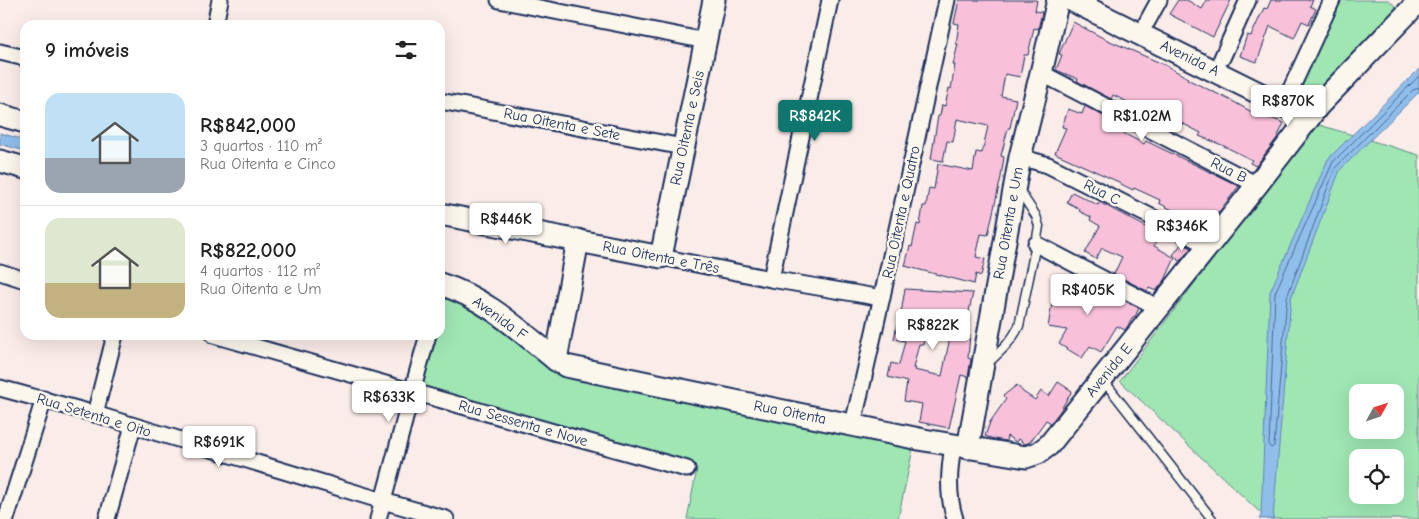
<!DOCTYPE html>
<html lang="pt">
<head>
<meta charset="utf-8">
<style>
  :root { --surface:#fff; --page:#f2f2f2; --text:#222; --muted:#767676; --line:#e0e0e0; --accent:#0f766e }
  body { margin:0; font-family:"Comic Neue",sans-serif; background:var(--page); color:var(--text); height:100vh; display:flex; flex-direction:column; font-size:19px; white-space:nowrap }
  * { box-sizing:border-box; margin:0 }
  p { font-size:16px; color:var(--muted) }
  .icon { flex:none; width:28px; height:28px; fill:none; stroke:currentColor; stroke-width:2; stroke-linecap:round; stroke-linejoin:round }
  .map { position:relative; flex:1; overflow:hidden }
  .details { position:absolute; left:20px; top:20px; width:425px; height:320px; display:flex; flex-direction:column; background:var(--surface); border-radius:15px; box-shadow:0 5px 20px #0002 }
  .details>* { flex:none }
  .needle { width:32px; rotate:50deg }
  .fabs { position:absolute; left:1349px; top:384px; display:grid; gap:10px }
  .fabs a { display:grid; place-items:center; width:55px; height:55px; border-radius:10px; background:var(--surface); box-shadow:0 5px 20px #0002; font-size:25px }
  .price { position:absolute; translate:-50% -42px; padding:0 11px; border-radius:5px; background:#fff; color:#222; font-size:16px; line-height:32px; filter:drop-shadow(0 1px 2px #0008) }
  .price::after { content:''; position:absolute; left:50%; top:30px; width:15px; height:11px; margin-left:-8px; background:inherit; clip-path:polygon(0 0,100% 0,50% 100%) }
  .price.on { background:var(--accent); color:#fff }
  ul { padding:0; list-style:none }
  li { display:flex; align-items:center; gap:15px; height:125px; padding:0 25px }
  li+li { border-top:1px solid var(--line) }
  li span { display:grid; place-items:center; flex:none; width:140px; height:100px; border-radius:15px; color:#555 }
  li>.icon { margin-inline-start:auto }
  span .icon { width:60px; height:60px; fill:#fffc; stroke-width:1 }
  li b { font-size:21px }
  h2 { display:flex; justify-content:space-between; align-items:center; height:60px; padding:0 25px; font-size:21px }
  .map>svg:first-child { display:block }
  .green { fill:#9fe6b3; stroke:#5d8a88; fill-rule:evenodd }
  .water { fill:#90beea; stroke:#6185b2 }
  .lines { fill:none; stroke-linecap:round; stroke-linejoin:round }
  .shore { stroke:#4a6896; stroke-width:1 }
  .building { fill:#f8c1d9; stroke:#1b2f5e; fill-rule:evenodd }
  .lane-casing { stroke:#1b2f5e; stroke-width:11 }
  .street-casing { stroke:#1b2f5e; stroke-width:19 }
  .secondary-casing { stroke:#1b2f5e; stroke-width:25 }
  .lane { stroke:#fbf7ec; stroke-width:8 }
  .street { stroke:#fbf7ec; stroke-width:15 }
  .secondary { stroke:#fbf7ec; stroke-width:21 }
  .labels { text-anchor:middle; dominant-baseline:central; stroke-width:5; stroke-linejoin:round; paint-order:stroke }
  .street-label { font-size:15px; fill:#1b2f5e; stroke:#fbf7ec }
</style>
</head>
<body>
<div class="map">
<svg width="1419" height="519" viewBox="0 0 1419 519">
  <rect width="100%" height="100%" fill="#faece8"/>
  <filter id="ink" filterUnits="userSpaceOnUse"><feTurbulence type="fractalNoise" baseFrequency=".02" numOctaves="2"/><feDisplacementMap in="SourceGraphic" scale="10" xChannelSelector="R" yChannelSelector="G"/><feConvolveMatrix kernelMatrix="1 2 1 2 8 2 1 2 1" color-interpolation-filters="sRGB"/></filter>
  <g filter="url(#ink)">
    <g class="green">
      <path d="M1334,0H1389L1399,10L1312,95L1296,85Z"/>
      <path d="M1316,124L1419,155V519H1267L1120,381ZM1358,392H1395V430H1358ZM1358,458H1395V495H1358Z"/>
      <path d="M445,286L561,364L915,439L898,519H687L697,469L414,390L430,335H440V302Z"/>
    </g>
    <g class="water">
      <path d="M1419,69V92L1340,170L1291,298L1273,519H1259L1261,516L1270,292L1328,159Z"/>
      <path d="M0,133L25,140V151L0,144Z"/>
    </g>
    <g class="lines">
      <path class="shore" d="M1419,76L1333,162L1275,293L1269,446L1271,448L1274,446L1287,297L1335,168L1413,90L1419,88"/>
    </g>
    <g class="building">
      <path d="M959,0H1037L1035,11L1042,12L1038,29L1034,28L1028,55H1024L1020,77L1005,74L1001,96L1016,99L1010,128H1008L1001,156L1004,157L1001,177L988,235L981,234L976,257L985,259L981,276L976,274L974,284L905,266L910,246L912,247L917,224L920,225L923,206H926L929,188L934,189L938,164L973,171L976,152L982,153L988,126L957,119L953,142L947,141L943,161L931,159L938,116H940L942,105L945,106L949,88L951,89L955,65H953L958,44H956L959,24L954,23Z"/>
      <path d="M1178,0H1187L1202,9L1207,0H1231L1213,37L1169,14Z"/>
      <path d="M1271,0H1313L1310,6L1316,9L1309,24L1302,21L1294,38L1270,26L1257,62L1240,56L1247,35L1251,36L1264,8L1267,9Z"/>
      <path d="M1073,22L1103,38L1165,65L1188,78L1187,79L1234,102L1257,115L1258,112L1271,119V118L1284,123L1277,138L1256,166L1250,163L1252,160L1222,145L1199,136L1201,133L1170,117L1168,119L1158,113L1156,118L1145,113L1146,111L1113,95L1111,99L1077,81L1078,79L1056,70L1062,55L1059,54Z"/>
      <path d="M1085,106L1118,124L1116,129L1127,135L1144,144L1146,141L1239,186L1208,226L1188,216L1174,211L1159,203L1160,200L1134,188L1133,190L1121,184V183L1055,153L1066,128L1062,127L1068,109L1082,114Z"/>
      <path d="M1072,192L1098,205L1099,202L1146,227L1147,225L1161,232L1154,246L1175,258L1165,280L1156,291L1149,288L1147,291L1114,274L1122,257L1102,248L1096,259L1085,253L1100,226L1090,220L1091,217L1079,211L1080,209L1067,202Z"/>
      <path d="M1182,243L1191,248L1180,261L1173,255Z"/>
      <path d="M1058,278L1082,286L1083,285L1098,292L1100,288L1139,308L1135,317L1134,316L1125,330L1117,326L1101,352L1090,346L1082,358L1059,344L1067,330L1048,327L1053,297Z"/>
      <path d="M905,289L973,293L964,334L970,335L968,358L971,359L968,377L961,375L949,428L919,422L922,404L904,401L907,382L888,377L891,363L899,365L905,341L894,339L897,325H899ZM928,323L951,328L949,342L942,376L914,370L915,368H913L919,344L923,345Z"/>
      <path d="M1058,382L1072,391L1060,411L1051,423L1046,420L1030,442L1025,444L1018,439L1016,442L1007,436L1006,441L994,439L985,436L990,422L1006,399L1003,396L1017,385L1023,392L1035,400L1041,391L1049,396Z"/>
    </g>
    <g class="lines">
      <g class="lane-casing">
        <g id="lane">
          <path d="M989,362C1001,351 1012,341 1019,326L1036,244L1039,226L1036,216L1019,190"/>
          <path d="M1104,381L1212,519"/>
        </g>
      </g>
      <g class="street-casing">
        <g id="street">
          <path d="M499,0L706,41"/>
          <path d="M1147,22L1159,0"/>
          <path d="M215,25L220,0"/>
          <path d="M0,52L25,58"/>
          <path d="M1222,58L1248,0"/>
          <path d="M1041,73L1257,185"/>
          <path d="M440,101L683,147"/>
          <path d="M1284,104L1332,0"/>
          <path d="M1020,157L1048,165L1209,246"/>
          <path d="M1036,244L1159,308"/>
          <path d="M661,257L771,279L882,298"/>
          <path d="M0,272L25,280"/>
          <path d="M771,279L830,0"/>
          <path d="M214,335L557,433L687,469"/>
          <path d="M0,388L95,414L383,501L446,519"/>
          <path d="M95,414L115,335"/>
          <path d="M853,424C886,283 916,141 947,0"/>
          <path d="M953,446C949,471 947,494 955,519"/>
          <path d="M6,519L44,399"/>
          <path d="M107,519L133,426"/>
          <path d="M378,519C395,458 410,396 428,335"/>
        </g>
      </g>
      <g class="secondary-casing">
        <g id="secondary">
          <path d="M1071,0L1309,118"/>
          <path d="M0,115L25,122"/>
          <path d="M0,161L25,168"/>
          <path d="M440,214L661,257L714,0"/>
          <path d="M440,284C486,298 519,330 556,360L566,366L924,440L1026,457L1038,453L1049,445L1257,185L1318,106L1419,1"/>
          <path d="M556,360L578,240"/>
          <path d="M968,448L1020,157L1041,73L1058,0"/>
        </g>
      </g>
      <use href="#lane" class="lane"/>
      <use href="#street" class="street"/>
      <use href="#secondary" class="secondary"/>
    </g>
  </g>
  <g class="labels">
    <g class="street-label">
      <text transform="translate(1190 58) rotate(26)">Avenida A</text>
      <text transform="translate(562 124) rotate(11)">Rua Oitenta e Sete</text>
      <text transform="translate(687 128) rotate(-78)">Rua Oitenta e Seis</text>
      <text transform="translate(1229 170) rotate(27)">Rua B</text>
      <text transform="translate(1102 192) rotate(27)">Rua C</text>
      <text transform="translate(901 212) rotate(-78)">Rua Oitenta e Quatro</text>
      <text transform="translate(1008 223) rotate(-80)">Rua Oitenta e Um</text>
      <text transform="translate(661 257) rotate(11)">Rua Oitenta e Três</text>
      <text transform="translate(500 318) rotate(36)">Avenida F</text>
      <text transform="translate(1109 370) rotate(-51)">Avenida E</text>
      <text transform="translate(790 412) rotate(11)">Rua Oitenta</text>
      <text transform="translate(94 415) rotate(17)">Rua Setenta e Oito</text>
      <text transform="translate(523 423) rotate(16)">Rua Sessenta e Nove</text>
    </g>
  </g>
</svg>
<div class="fabs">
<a><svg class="needle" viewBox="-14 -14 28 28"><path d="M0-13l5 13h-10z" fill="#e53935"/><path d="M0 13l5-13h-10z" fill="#767676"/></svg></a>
<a><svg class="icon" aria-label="locate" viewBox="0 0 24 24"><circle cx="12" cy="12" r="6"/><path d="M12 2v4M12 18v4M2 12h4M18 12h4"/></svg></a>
</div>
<b class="price" style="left:1288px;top:127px">R$870K</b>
<b class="price on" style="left:815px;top:142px">R$842K</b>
<b class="price" style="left:1142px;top:142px">R$1.02M</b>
<b class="price" style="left:506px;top:245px">R$446K</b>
<b class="price" style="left:1182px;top:252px">R$346K</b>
<b class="price" style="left:1088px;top:316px">R$405K</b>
<b class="price" style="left:933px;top:351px">R$822K</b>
<b class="price" style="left:389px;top:423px">R$633K</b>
<b class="price" style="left:219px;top:468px">R$691K</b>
<section class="details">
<h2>9 imóveis<svg class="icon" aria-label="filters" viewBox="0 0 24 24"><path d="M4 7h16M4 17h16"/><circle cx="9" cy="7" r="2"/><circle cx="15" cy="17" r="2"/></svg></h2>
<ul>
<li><span style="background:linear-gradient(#bfe0f5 65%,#9aa5b1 0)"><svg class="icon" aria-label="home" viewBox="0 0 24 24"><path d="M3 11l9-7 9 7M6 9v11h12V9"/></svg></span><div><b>R$842,000</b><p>3 quartos · 110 m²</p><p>Rua Oitenta e Cinco</p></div></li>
<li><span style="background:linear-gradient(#dfe7d0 65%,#c2b280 0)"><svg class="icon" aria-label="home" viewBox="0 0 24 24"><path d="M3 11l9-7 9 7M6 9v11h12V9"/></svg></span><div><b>R$822,000</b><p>4 quartos · 112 m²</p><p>Rua Oitenta e Um</p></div></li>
</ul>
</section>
</div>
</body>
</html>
